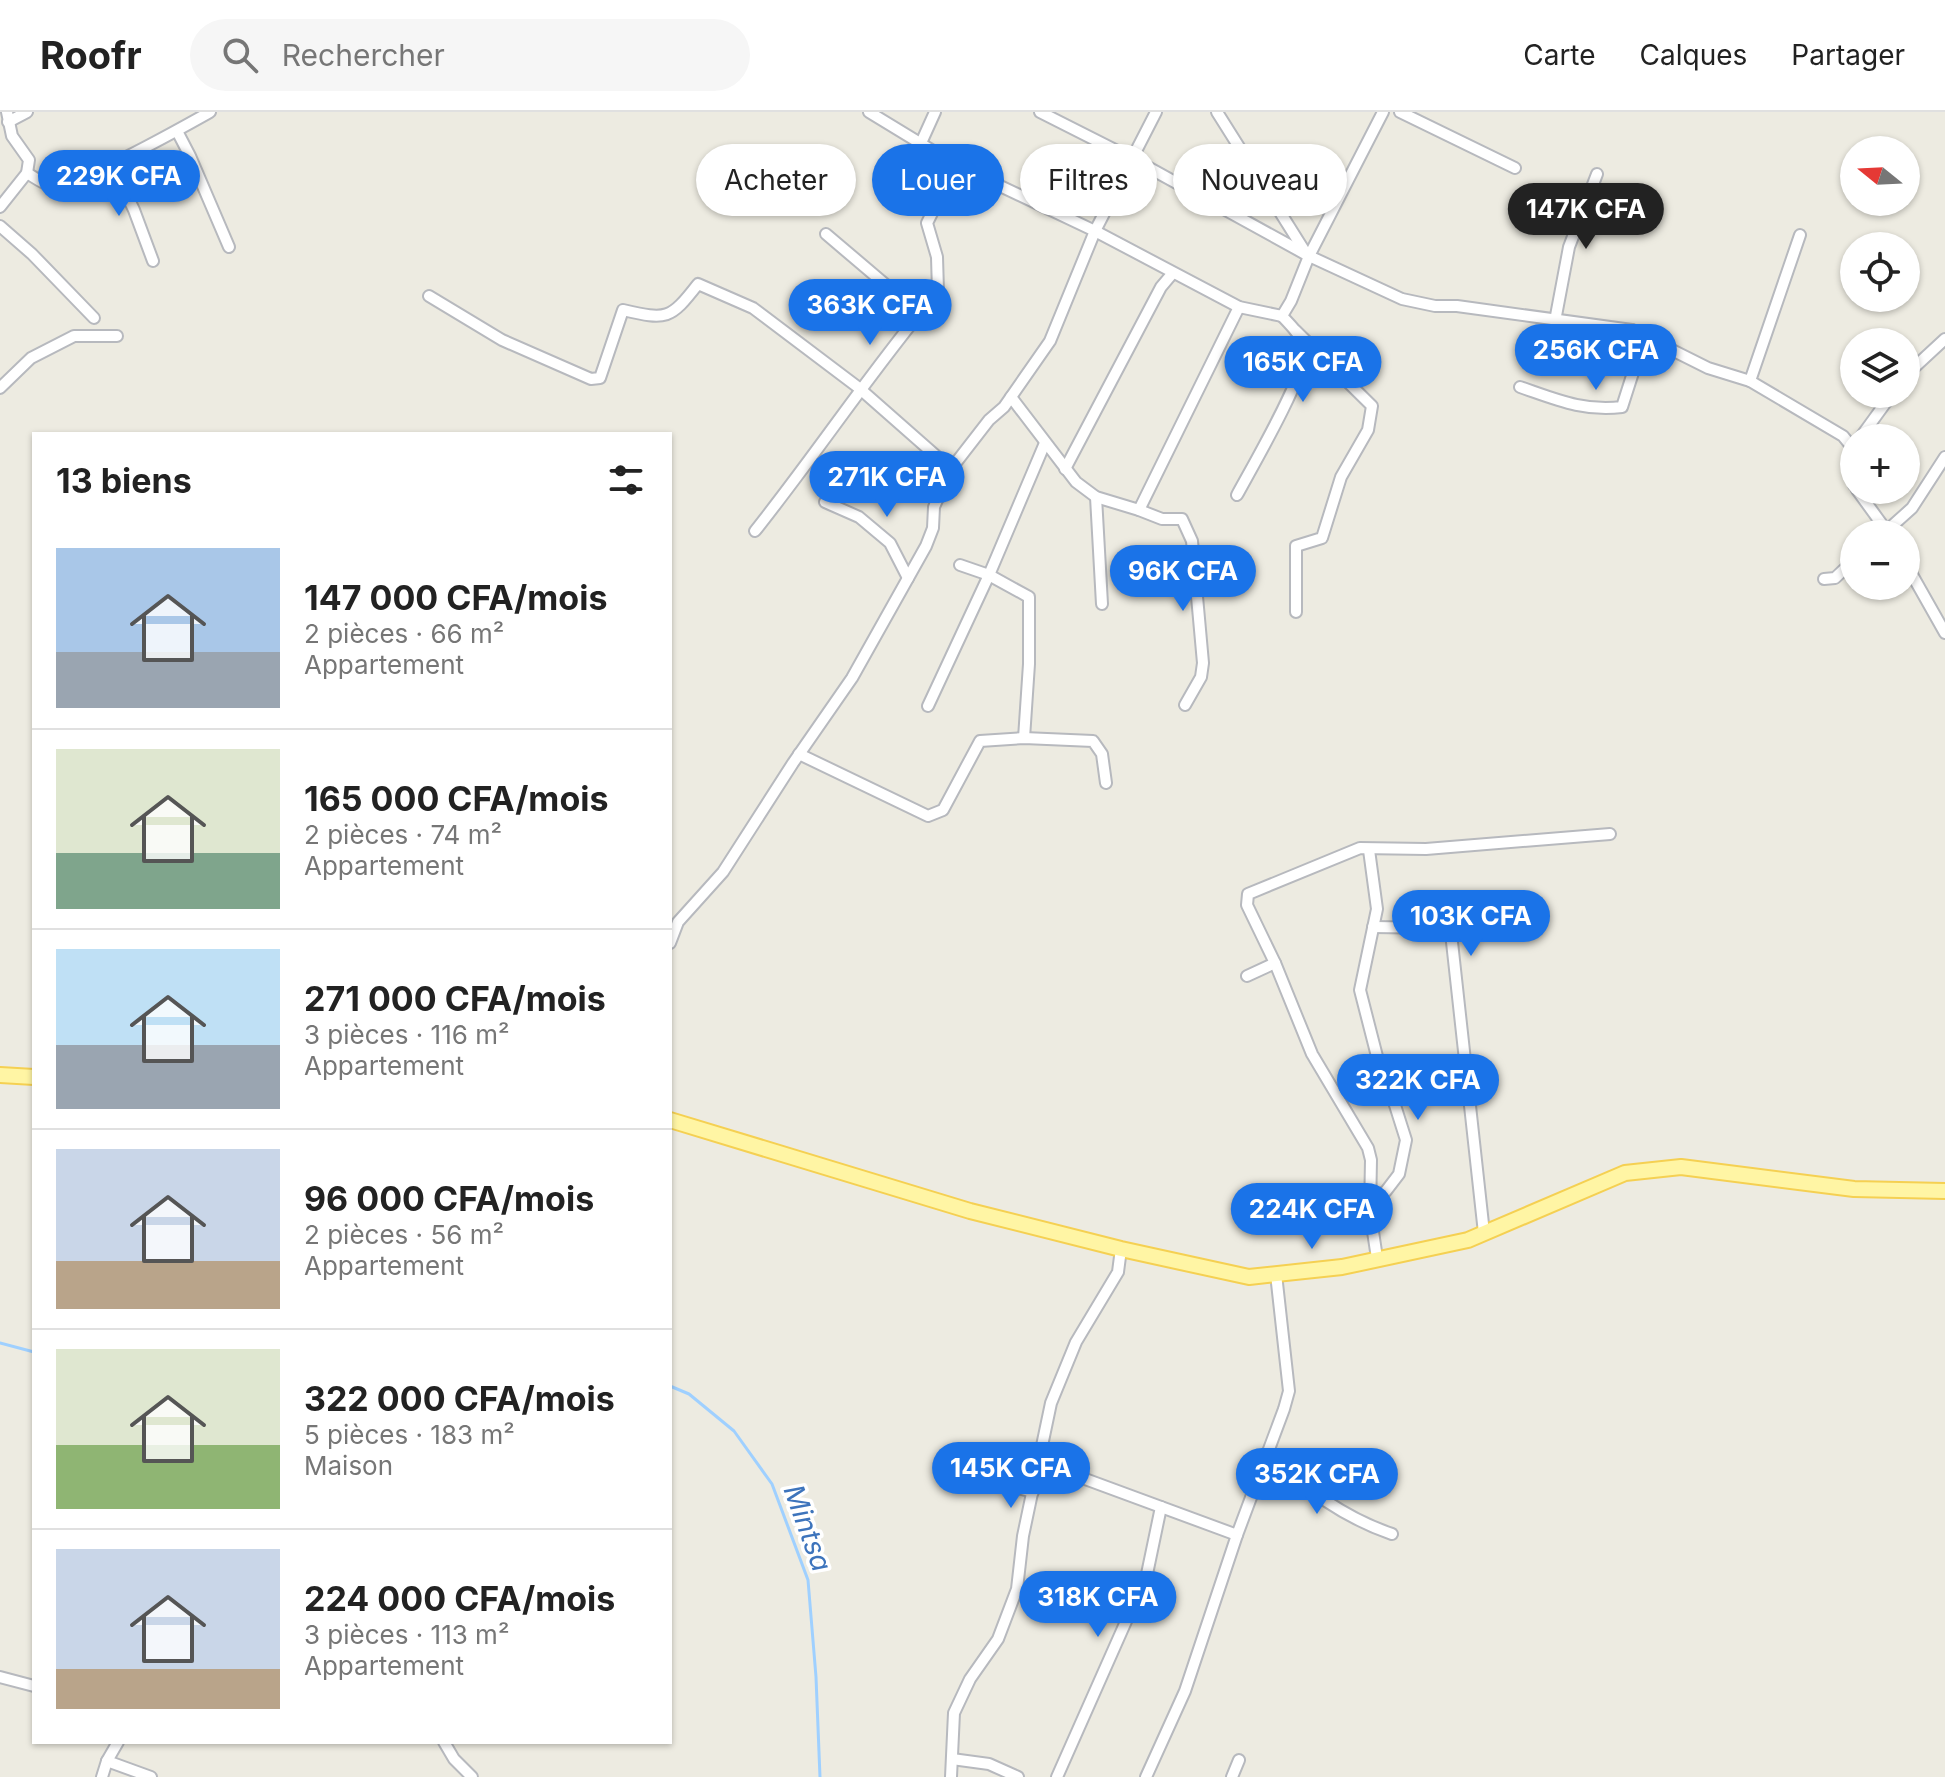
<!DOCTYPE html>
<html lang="fr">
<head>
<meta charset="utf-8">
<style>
  :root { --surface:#fff; --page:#f6f6f6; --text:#222; --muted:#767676; --line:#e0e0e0; --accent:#1a73e8 }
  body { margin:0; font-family:Inter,sans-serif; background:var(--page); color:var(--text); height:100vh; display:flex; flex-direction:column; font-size:30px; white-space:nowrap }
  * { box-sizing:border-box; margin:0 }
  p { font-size:26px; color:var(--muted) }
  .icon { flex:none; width:44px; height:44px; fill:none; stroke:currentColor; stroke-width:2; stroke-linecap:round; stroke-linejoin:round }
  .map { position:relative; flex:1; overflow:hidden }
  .panel { position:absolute; left:32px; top:320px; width:640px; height:1312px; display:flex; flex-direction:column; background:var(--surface); border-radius:0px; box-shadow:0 2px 6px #0004 }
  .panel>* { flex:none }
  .banner { position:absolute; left:696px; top:32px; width:760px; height:72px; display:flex; gap:16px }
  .needle { width:52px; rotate:288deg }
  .buttons { position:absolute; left:1840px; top:24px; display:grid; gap:16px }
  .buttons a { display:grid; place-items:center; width:80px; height:80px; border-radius:50%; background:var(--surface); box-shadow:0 2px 6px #0004; font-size:40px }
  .price { position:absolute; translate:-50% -68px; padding:0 18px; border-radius:28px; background:var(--accent); color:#fff; font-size:26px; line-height:52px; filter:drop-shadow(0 2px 4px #0008) }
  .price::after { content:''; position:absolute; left:50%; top:48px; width:24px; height:18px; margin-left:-12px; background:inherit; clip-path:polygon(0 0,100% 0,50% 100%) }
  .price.on { background:#222; color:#fff }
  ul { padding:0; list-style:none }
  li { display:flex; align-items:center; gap:24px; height:200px; padding:0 24px }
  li+li { border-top:2px solid var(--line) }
  li span { display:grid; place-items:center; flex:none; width:224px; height:160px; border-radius:0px; color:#555 }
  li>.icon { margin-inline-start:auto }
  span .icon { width:96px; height:96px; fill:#fffc; stroke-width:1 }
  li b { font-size:34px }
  h2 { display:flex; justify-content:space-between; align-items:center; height:96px; padding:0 24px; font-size:34px }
  .pill { padding:0 28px; border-radius:36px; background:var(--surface); box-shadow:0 2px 6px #0004; font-size:28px; line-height:72px }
  .pill.on { background:var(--accent); color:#fff }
  header { display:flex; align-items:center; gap:48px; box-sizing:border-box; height:112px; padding:0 40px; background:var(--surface); border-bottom:2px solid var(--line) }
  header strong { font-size:38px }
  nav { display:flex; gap:44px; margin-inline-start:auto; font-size:28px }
  .search { width:560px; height:72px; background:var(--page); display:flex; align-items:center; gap:20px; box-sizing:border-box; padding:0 28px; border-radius:44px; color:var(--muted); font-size:30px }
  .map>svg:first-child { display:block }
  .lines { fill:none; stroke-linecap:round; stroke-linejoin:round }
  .stream { stroke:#9fd0ff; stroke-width:3 }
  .minor-casing { stroke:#b7b9be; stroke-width:14 }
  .major-casing { stroke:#f5d052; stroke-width:18 }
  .minor { stroke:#fff; stroke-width:10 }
  .major { stroke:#fff5a4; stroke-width:14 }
  .labels { text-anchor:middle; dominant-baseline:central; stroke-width:7; stroke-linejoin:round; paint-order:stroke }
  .water-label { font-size:28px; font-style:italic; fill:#3d74bc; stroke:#fff }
</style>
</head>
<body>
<header>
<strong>Roofr</strong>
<div class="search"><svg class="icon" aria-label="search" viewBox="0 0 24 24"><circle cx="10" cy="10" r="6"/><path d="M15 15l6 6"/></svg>Rechercher</div>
<nav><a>Carte</a><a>Calques</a><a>Partager</a></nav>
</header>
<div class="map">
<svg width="1945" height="1665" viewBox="0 0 1945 1665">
  <rect width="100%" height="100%" fill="#edebe1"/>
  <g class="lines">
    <g class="stream">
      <path d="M0,1231L34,1240"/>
      <path d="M670,1274L689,1282L734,1319L772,1372L808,1468L816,1565L820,1665"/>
    </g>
    <g class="minor-casing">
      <g id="minor">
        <path d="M869,0L956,53L1095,119L1239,195L1282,204L1291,189L1309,144L1383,0"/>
        <path d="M1040,0L1133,47L1309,144L1402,187L1435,194H1457L1632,218L1708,256L1750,269"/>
        <path d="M1217,0L1307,143"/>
        <path d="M1400,0L1515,56"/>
        <path d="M8,10L27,0"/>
        <path d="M177,19L190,44L229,135"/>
        <path d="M921,31L935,0"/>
        <path d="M112,52L134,98L153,149"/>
        <path d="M27,61C34,65 43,72 50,73C72,78 185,14 210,0"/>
        <path d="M0,95L27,61L29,48L12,24L7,0"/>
        <path d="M0,114L32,142L94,206"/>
        <path d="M826,122L919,201"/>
        <path d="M1800,123L1750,269L1843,324L1852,335L1850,350L1854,373"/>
        <path d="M429,184L502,228L591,267L600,266L623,198C667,208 670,208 698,172L753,196L859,276L951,357"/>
        <path d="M1555,209L1569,135L1597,62"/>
        <path d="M1906,263L1945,227"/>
        <path d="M1520,275C1555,287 1584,300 1622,295L1638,245L1632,218"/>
        <path d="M0,276L31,246L74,224H117"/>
        <path d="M1011,285L1076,370L1096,385L1139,398L1239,195"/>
        <path d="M1860,326L1892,282"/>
        <path d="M1065,357L1161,175L1172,162"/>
        <path d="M1857,378L1889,422"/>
        <path d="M1237,383C1251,357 1304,266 1304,241C1304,225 1292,215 1282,204"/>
        <path d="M1096,385L1102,492"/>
        <path d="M825,390L859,405L890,431L908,466"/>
        <path d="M1139,398L1162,407H1182L1192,429L1203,551L1201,565L1185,593"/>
        <path d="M755,419C818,340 873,256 938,179L937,145L927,111L956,53"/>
        <path d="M1883,422L1912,396L1945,345"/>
        <path d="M1906,452L1945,521"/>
        <path d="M960,453L989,463L1029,485V552L1024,626"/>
        <path d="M1824,467L1835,466L1854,448"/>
        <path d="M1296,500V434L1322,426L1341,365L1368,318L1372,294L1296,219"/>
        <path d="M928,594L989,463L1045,331"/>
        <path d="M799,642L928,704L943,698L980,629L1024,626L1093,629L1102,642L1106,671"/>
        <path d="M1369,738L1377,797L1360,878L1380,956L1394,990L1406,1028L1399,1062L1386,1079L1372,1089"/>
        <path d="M1373,815L1439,816L1451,821L1484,1121"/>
        <path d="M1451,821L1472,811H1534"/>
        <path d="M670,831L678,810L723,760L793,651L852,566L926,434L933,416L934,395L951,357L989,308L1004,295L1050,229L1095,119L1156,0"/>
        <path d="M1275,851L1247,793L1248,782L1360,736L1426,737L1610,722"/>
        <path d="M1247,864L1275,851L1312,942L1368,1036L1371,1048L1370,1100L1377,1146"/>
        <path d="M1267,1343C1307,1377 1342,1405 1392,1422"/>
        <path d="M1039,1350L1237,1423"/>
        <path d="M948,1358L1033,1380"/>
        <path d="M0,1565L34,1574"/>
        <path d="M444,1630L454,1647L472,1665"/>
        <path d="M952,1647L989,1652L1018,1665"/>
        <path d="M107,1649L151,1665"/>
        <path d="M102,1665L107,1649L118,1630"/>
        <path d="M951,1665L954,1601L970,1567L998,1527L1017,1477L1023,1424L1051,1291L1076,1230L1118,1160L1121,1137"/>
        <path d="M1057,1665L1147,1462L1161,1395"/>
        <path d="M1146,1665L1185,1579L1237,1423L1284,1297L1289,1279L1276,1162"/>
        <path d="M1232,1665L1239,1648"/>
      </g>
    </g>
    <g class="major-casing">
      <g id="major">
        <path d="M0,963L34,965"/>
        <path d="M670,1008L970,1099L1121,1137L1249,1165L1342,1155L1468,1128L1625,1061L1681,1055L1854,1077L1945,1079"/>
      </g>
    </g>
    <use href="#minor" class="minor"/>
    <use href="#major" class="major"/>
  </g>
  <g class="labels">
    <g class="water-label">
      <text transform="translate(808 1416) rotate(70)">Mintsa</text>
    </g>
  </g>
</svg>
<div class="buttons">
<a><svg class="needle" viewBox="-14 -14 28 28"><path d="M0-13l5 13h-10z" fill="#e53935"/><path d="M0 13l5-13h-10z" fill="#767676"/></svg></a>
<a><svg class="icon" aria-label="locate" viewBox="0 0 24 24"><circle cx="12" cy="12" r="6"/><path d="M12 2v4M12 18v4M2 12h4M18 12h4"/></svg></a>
<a><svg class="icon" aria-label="layers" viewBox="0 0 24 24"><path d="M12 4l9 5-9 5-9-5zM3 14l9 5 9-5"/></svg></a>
<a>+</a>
<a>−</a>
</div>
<b class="price" style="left:119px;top:106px">229K CFA</b>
<b class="price on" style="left:1586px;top:139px">147K CFA</b>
<b class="price" style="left:870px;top:235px">363K CFA</b>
<b class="price" style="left:1596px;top:280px">256K CFA</b>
<b class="price" style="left:1303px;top:292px">165K CFA</b>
<b class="price" style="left:887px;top:407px">271K CFA</b>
<b class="price" style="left:1183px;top:501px">96K CFA</b>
<b class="price" style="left:1471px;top:846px">103K CFA</b>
<b class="price" style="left:1418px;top:1010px">322K CFA</b>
<b class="price" style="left:1312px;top:1139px">224K CFA</b>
<b class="price" style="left:1011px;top:1398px">145K CFA</b>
<b class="price" style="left:1317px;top:1404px">352K CFA</b>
<b class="price" style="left:1098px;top:1527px">318K CFA</b>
<div class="banner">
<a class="pill">Acheter</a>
<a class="pill on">Louer</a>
<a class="pill">Filtres</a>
<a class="pill">Nouveau</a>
</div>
<section class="panel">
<h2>13 biens<svg class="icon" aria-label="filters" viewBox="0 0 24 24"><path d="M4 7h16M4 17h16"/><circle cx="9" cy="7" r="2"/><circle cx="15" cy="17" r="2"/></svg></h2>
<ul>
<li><span style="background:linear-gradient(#a9c7e8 65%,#9aa5b1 0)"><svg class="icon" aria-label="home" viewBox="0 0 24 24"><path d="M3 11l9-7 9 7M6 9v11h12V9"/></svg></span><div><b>147 000 CFA/mois</b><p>2 pièces · 66 m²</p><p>Appartement</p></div></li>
<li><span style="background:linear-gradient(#dfe7d0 65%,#7fa58c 0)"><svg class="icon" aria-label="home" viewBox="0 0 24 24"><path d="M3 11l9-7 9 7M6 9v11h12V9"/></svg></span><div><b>165 000 CFA/mois</b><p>2 pièces · 74 m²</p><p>Appartement</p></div></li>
<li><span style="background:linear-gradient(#bfe0f5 60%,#9aa5b1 0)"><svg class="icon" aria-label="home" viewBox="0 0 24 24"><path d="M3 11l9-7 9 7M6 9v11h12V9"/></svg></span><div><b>271 000 CFA/mois</b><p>3 pièces · 116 m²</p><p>Appartement</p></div></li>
<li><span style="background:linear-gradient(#c9d6e8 70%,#b9a48a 0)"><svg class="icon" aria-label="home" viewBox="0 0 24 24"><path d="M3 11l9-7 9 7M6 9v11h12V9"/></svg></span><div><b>96 000 CFA/mois</b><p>2 pièces · 56 m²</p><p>Appartement</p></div></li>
<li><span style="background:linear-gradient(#dfe7d0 60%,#8fb573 0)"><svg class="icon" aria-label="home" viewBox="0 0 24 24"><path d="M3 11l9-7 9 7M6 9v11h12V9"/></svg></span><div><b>322 000 CFA/mois</b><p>5 pièces · 183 m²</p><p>Maison</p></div></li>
<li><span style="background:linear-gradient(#c9d6e8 75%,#b9a48a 0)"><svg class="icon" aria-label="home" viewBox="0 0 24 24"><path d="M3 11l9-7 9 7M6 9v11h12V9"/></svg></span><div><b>224 000 CFA/mois</b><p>3 pièces · 113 m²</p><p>Appartement</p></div></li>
</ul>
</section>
</div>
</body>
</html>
